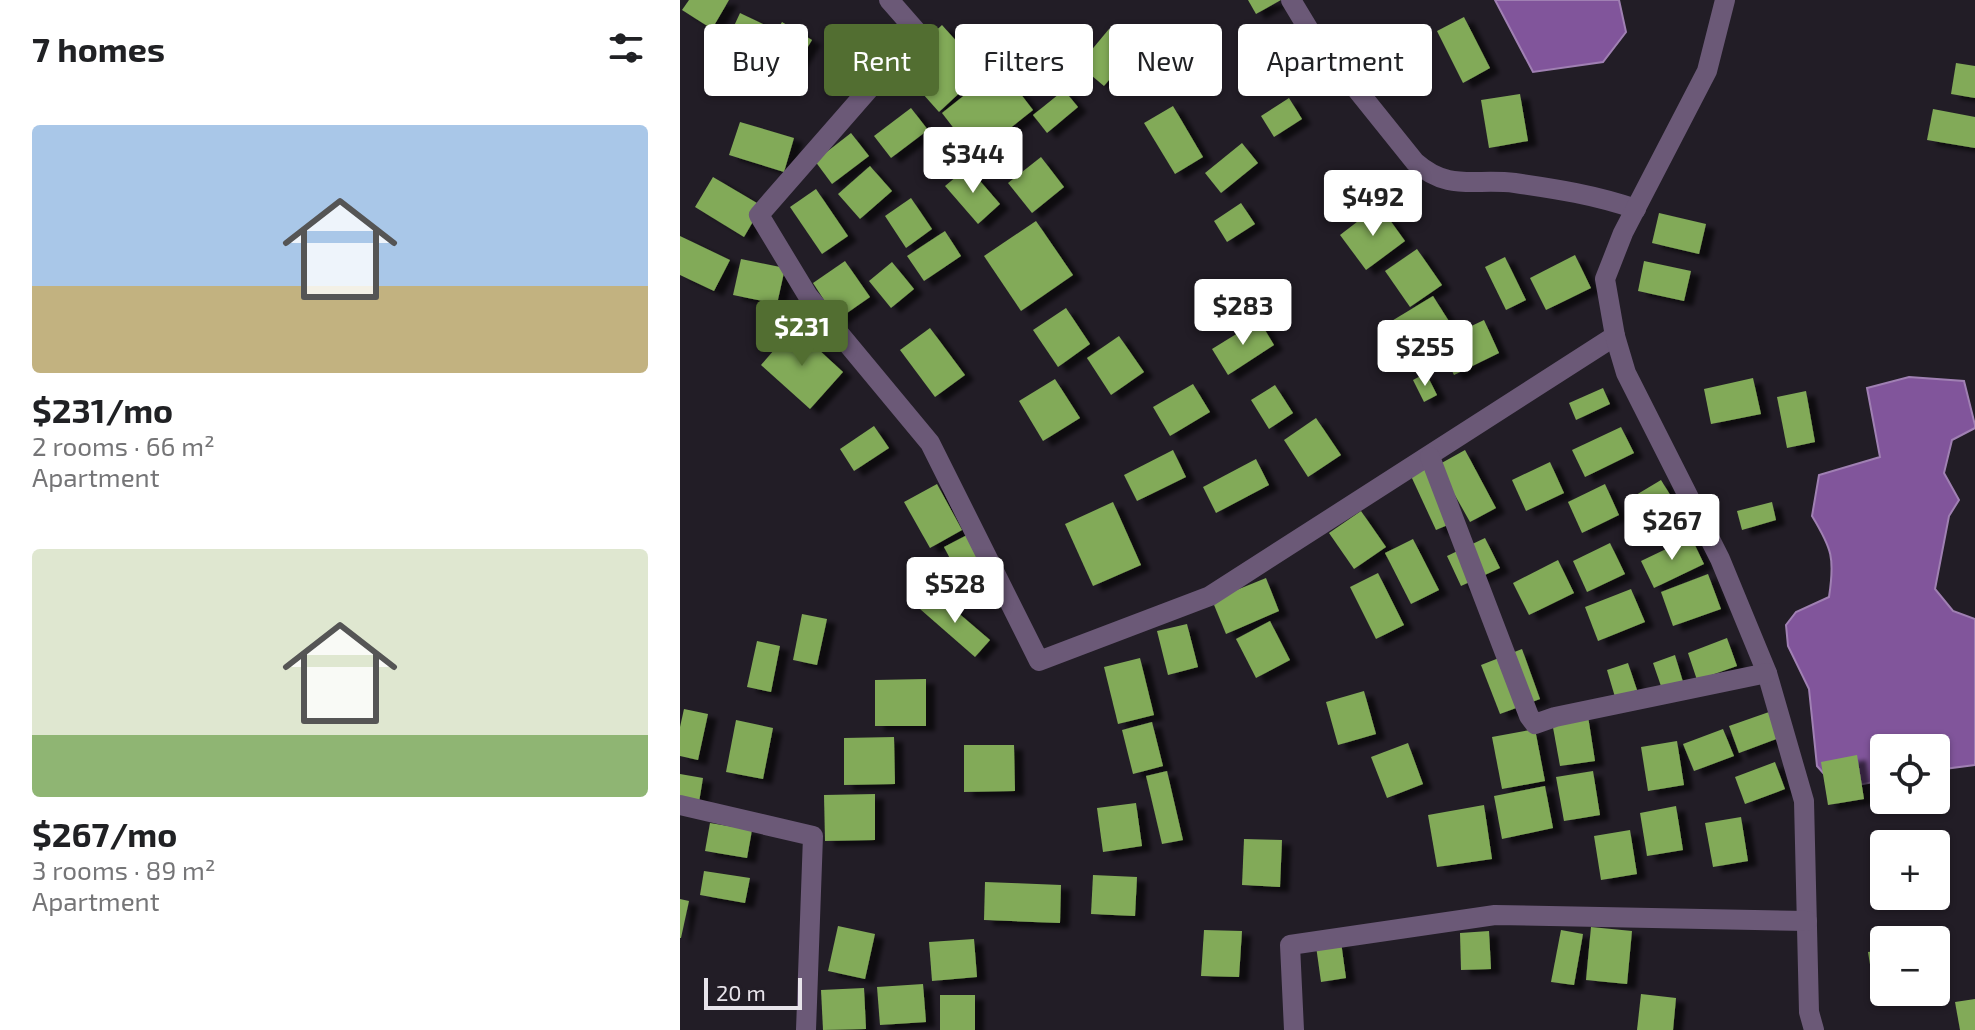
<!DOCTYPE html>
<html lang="en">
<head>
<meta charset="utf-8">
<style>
  :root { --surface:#fff; --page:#f6f6f6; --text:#202124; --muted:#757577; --accent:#526e31 }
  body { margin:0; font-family:"Exo 2",sans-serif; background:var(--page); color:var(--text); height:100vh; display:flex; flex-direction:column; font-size:30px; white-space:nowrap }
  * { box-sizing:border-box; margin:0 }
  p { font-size:26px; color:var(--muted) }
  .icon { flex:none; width:44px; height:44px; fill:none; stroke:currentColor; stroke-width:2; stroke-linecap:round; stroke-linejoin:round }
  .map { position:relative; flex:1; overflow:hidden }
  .sheet { display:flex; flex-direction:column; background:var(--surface); width:680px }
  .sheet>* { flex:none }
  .top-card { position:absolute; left:24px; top:24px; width:760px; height:72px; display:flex; gap:16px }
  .controls { position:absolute; left:1190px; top:734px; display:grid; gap:16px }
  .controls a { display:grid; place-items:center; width:80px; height:80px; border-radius:8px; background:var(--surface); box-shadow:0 2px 6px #0004; font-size:40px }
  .scale { position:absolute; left:24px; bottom:20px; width:98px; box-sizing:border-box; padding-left:8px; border:4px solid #e8e4eb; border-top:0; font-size:22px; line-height:28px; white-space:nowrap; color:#e8e4eb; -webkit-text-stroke:6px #221d26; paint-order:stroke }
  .price { position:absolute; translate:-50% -68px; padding:0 18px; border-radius:8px; background:#fff; color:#222; font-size:26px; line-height:52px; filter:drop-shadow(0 2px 4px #0008) }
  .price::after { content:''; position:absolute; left:50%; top:48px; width:24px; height:18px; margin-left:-12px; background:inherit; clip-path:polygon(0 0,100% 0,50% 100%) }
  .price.on { background:var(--accent); color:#fff }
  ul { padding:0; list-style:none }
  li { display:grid; align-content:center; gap:16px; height:424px; padding:0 32px }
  li span { display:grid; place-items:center; height:248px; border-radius:8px; color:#555 }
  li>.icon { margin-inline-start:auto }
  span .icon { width:144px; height:144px; fill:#fffc; stroke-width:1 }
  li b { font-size:34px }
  h2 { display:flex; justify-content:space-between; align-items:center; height:96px; padding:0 32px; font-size:34px }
  .chip { padding:0 28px; border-radius:8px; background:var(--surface); box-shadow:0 2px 6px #0004; font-size:28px; line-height:72px }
  .chip.on { background:var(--accent); color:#fff }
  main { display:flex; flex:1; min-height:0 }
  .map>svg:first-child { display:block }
  .water { fill:#81559b; stroke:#a080b3; stroke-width:2 }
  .building { fill:#82aa59; filter:url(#shadow) }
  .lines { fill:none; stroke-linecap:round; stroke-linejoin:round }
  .minor { stroke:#6b5977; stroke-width:20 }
</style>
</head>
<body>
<main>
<section class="sheet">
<h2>7 homes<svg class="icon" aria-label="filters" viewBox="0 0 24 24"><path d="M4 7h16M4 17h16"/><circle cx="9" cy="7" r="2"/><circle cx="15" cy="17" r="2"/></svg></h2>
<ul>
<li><span style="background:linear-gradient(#a9c7e8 65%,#c2b280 0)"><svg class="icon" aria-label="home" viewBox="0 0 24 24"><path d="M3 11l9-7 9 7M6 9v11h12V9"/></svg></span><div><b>$231/mo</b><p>2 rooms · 66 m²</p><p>Apartment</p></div></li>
<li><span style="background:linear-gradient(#dfe7d0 75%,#8fb573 0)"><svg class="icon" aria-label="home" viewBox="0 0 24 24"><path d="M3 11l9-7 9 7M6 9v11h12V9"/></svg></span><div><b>$267/mo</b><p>3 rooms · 89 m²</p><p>Apartment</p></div></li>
</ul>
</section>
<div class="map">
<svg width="1295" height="1030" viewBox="0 0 1295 1030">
  <defs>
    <filter id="shadow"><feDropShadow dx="9" dy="5" stdDeviation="2" flood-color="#0009"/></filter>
  </defs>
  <rect width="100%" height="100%" fill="#221d26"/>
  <g class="water">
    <path d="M815,0H939L946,32L923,62L853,72Z"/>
    <path d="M1229,377L1284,381L1295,425V428L1272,440L1264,473L1279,500L1269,516L1255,589L1273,611L1295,619V765L1256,770V748H1204V780L1173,786L1153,784L1137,766L1129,689L1108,646L1106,625L1116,612L1149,597C1155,558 1152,549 1132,516L1139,475L1200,457L1187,388Z"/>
  </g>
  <g class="building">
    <path d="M9,0H49L32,29L2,10Z"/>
    <path d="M568,0H601L576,14Z"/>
    <path d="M60,13L83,24L66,63L42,52Z"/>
    <path d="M784,17L810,68L783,83L757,31Z"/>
    <path d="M102,22L132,40L102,89L72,71Z"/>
    <path d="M262,25L303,71L259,112L218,66Z"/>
    <path d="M203,28L216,44L180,73L167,56Z"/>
    <path d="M429,29L454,50L424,86L399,65Z"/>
    <path d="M1276,63L1295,66V98L1271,94Z"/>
    <path d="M320,67L353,110L295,156L262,113Z"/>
    <path d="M384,90L398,107L367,133L353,115Z"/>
    <path d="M840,94L848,141L809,148L801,100Z"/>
    <path d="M609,98L622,119L594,137L581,116Z"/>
    <path d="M493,106L523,157L495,174L464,123Z"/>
    <path d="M231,108L248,130L211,158L194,136Z"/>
    <path d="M1253,109L1295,117V148L1247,140Z"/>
    <path d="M60,122L114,138L104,172L49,155Z"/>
    <path d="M171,133L189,156L152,184L135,161Z"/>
    <path d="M562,143L578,163L541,193L525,173Z"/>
    <path d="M361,157L384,187L352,213L328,183Z"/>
    <path d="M190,166L212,191L180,219L158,194Z"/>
    <path d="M288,167L320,204L298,224L265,186Z"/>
    <path d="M33,177L82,206L64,237L15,207Z"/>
    <path d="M136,189L168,236L142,254L110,207Z"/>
    <path d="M231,198L252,229L226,248L205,216Z"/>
    <path d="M561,203L575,224L547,242L534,221Z"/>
    <path d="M699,205L725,241L686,270L660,235Z"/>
    <path d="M979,213L1026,224L1019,254L972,243Z"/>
    <path d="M356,221L393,275L341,311L304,256Z"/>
    <path d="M265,231L281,256L244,281L227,256Z"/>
    <path d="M0,236L50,260L34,291L0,275Z"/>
    <path d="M737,249L762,285L730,307L705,271Z"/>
    <path d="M895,255L911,288L866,310L850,278Z"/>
    <path d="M825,257L846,300L826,310L805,267Z"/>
    <path d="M61,259L105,268L97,304L53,295Z"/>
    <path d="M165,261L190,297L157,320L133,283Z"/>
    <path d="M964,261L1011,271L1004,301L958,291Z"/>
    <path d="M212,262L234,289L211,308L189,281Z"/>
    <path d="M753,296L772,326L730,353L710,322Z"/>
    <path d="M386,308L410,344L378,367L353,330Z"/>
    <path d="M579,320L594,345L548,375L532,349Z"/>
    <path d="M804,320L819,353L774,375L758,342Z"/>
    <path d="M114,327L163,372L130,409L81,365Z"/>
    <path d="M250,328L285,375L255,397L220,350Z"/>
    <path d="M439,336L464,372L431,395L407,358Z"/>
    <path d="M746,373L757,395L744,402L733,380Z"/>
    <path d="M1073,378L1081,414L1031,424L1024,389Z"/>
    <path d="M375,379L400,418L363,441L339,401Z"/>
    <path d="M513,384L530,412L490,436L473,407Z"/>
    <path d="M595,385L613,413L589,429L571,400Z"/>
    <path d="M923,388L930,404L896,420L889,403Z"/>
    <path d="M1126,391L1135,442L1107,448L1097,397Z"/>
    <path d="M636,418L661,455L628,477L604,440Z"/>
    <path d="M194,426L209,448L174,471L160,449Z"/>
    <path d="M941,427L954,453L905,477L892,450Z"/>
    <path d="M493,450L506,477L457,501L444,475Z"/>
    <path d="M785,450L816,508L790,522L758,465Z"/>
    <path d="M576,459L589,485L536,513L523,487Z"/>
    <path d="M870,462L884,493L846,511L832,480Z"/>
    <path d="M746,469L770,524L756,530L731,476Z"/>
    <path d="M981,480L1010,527L985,542L956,495Z"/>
    <path d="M257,484L282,530L250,548L224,502Z"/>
    <path d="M925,484L939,515L902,533L888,502Z"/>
    <path d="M433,502L461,565L413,586L385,524Z"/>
    <path d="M1092,502L1096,520L1062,530L1057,511Z"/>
    <path d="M681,511L706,547L674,569L649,533Z"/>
    <path d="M287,535L306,572L283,584L264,547Z"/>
    <path d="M1011,537L1024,564L974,588L961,561Z"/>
    <path d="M805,538L820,568L781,586L767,556Z"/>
    <path d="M733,539L759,590L731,604L705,553Z"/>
    <path d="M930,543L945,574L907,592L893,561Z"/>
    <path d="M878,560L894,593L849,615L833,583Z"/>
    <path d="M698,573L724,625L696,639L670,587Z"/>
    <path d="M1028,574L1041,609L993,626L981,592Z"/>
    <path d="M586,578L599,611L546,634L532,600Z"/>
    <path d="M951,589L965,622L918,641L905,607Z"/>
    <path d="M255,593L310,640L295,657L240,609Z"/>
    <path d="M122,614L147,619L137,665L113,660Z"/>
    <path d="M590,621L610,660L576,678L556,639Z"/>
    <path d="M507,624L518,667L488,675L477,631Z"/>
    <path d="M1047,638L1057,666L1017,680L1008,653Z"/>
    <path d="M77,641L100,646L91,692L67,687Z"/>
    <path d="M842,649L860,699L820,714L801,665Z"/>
    <path d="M995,655L1003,682L982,689L973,663Z"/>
    <path d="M460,658L474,715L438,724L424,667Z"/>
    <path d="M948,663L957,690L935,697L927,670Z"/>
    <path d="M246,679V726H195V680Z"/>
    <path d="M684,691L696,734L658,745L646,702Z"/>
    <path d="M4,709L28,714L18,760L0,756V727Z"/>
    <path d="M1089,712L1099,738L1059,753L1049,726Z"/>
    <path d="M908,716L915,761L880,766L872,722Z"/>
    <path d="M56,720L93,728L83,779L46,772Z"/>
    <path d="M472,722L483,766L453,774L442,730Z"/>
    <path d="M855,729L865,781L822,789L812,737Z"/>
    <path d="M1043,729L1054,756L1014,771L1003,744Z"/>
    <path d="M214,737L215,784L164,785V738Z"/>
    <path d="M997,741L1004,785L968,791L961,747Z"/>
    <path d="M728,743L743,784L707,798L691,757Z"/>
    <path d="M284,745H334L335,791L284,792Z"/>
    <path d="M1177,755L1184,799L1148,805L1141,762Z"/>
    <path d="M1095,762L1105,789L1065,804L1055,777Z"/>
    <path d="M487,771L503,840L482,844L466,776Z"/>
    <path d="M913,771L920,815L884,821L876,777Z"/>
    <path d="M0,774L23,778L19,802L0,799Z"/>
    <path d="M865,786L873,828L822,839L814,796Z"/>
    <path d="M195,794V840L145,841L144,795Z"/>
    <path d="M456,803L462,846L423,852L417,808Z"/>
    <path d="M804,805L812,859L757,867L748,815Z"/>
    <path d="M996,806L1003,850L967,856L960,813Z"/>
    <path d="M1061,817L1068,861L1033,867L1025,823Z"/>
    <path d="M30,823L72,830L67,858L25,851Z"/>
    <path d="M950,830L957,874L921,880L914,836Z"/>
    <path d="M564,839L602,840L600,887L562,885Z"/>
    <path d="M24,871L70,878L65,903L20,895Z"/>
    <path d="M413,875L457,877L455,916L411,914Z"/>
    <path d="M305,882L381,885L380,923L304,920Z"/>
    <path d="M0,899L9,901L1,938H0Z"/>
    <path d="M158,926L195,934L185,979L148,971Z"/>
    <path d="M911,927L952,931L947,984L906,980Z"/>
    <path d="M524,930L562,931L559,977L521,976Z"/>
    <path d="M881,930L903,934L894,985L871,982Z"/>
    <path d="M809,931L811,969L781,970L780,933Z"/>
    <path d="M294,939L297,977L252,981L249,942Z"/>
    <path d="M661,942L666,978L641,982L636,946Z"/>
    <path d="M1204,950V992L1212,994L1195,996L1188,952Z"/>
    <path d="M243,984L246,1022L200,1025L197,987Z"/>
    <path d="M184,988L186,1029L143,1030L141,990Z"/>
    <path d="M961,994L996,998L993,1030H957Z"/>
    <rect x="260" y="995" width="35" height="35"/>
    <path d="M1295,999V1030H1280L1275,1002Z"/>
  </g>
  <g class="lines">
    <g class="minor">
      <path d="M209,0L238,33L79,215L128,296L250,443L359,661L530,596L935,336"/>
      <path d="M611,0L629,30L735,162C769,192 794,178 835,183C877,189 915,195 956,209"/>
      <path d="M1045,0L1027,71L943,233L925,279L935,336L946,373L1040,559L1087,673L1124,801L1129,1012L1134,1030"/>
      <path d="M750,457L849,716L855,724L875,717L1087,673"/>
      <path d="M0,805L133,836L126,1030"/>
      <path d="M614,1030L610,945L815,915L1127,921"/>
    </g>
  </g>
</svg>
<div class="controls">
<a><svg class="icon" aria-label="locate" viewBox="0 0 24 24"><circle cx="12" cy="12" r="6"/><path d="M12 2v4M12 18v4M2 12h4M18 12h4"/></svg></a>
<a>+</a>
<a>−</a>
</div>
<div class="scale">20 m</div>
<b class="price" style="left:293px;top:195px">$344</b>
<b class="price" style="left:693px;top:238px">$492</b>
<b class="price" style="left:563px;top:347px">$283</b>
<b class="price on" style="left:122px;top:368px">$231</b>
<b class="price" style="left:745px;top:388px">$255</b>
<b class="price" style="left:992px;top:562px">$267</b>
<b class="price" style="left:275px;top:625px">$528</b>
<div class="top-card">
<a class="chip">Buy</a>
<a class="chip on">Rent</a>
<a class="chip">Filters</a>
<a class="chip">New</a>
<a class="chip">Apartment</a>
</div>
</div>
</main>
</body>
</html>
